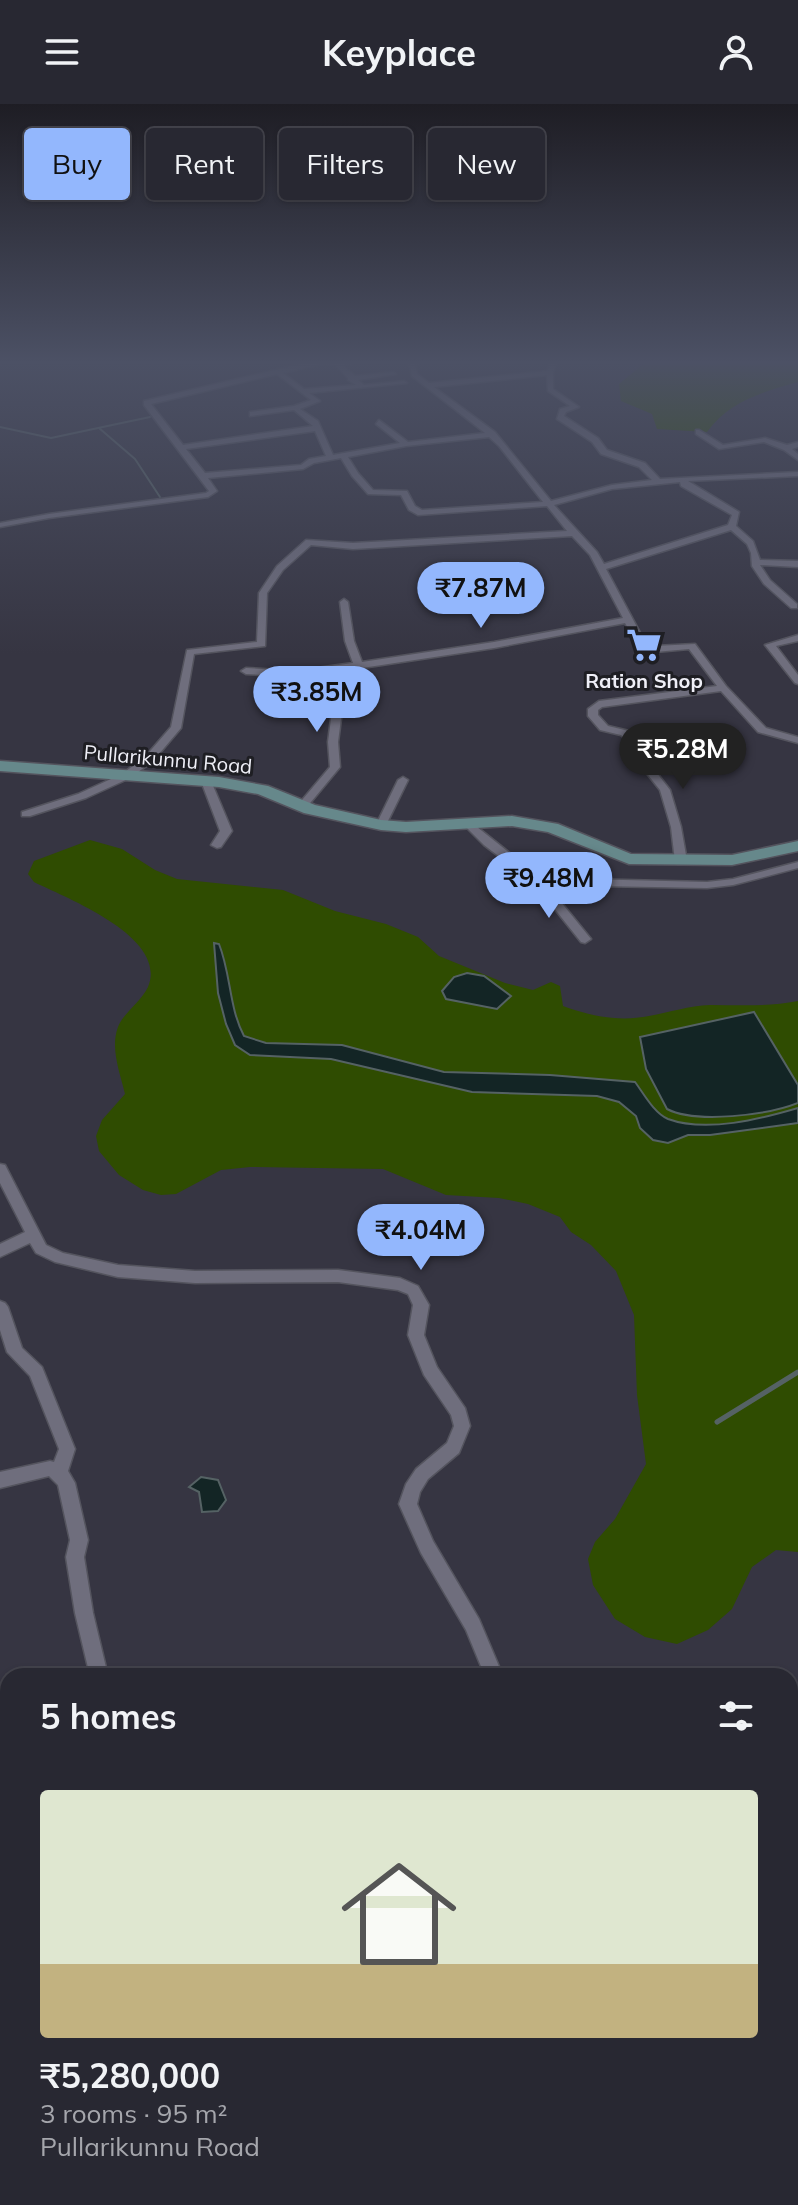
<!DOCTYPE html>
<html lang="en">
<head>
<meta charset="utf-8">
<style>
  :root { --surface:#282832; --page:#34343e; --text:#f1f3f6; --muted:#a5a6ac; --line:#44444d; --accent:#93b7fd }
  body { margin:0; font-family:Mulish,sans-serif; background:var(--page); color:var(--text); height:100vh; display:flex; flex-direction:column; font-size:30px; white-space:nowrap }
  * { box-sizing:border-box; margin:0 }
  p { font-size:26px; color:var(--muted) }
  .icon { flex:none; width:44px; height:44px; fill:none; stroke:currentColor; stroke-width:2; stroke-linecap:round; stroke-linejoin:round }
  .map { position:relative; flex:1; overflow:hidden }
  .details { position:absolute; left:0px; top:1564px; width:798px; height:538px; display:flex; flex-direction:column; background:var(--surface); border-radius:24px 24px 0 0; box-shadow:0 2px 6px #0004,0 0 0 2px var(--line) }
  .details>* { flex:none }
  .banner { position:absolute; left:24px; top:24px; width:750px; height:72px; display:flex; gap:16px }
  .price { position:absolute; translate:-50% -68px; padding:0 18px; border-radius:28px; background:var(--accent); color:#111; font-size:26px; line-height:52px; filter:drop-shadow(0 2px 4px #0008) }
  .price::after { content:''; position:absolute; left:50%; top:48px; width:24px; height:18px; margin-left:-12px; background:inherit; clip-path:polygon(0 0,100% 0,50% 100%) }
  .price.active { background:#222; color:#fff }
  ul { padding:0; list-style:none }
  li { display:grid; align-content:center; gap:16px; height:424px; padding:0 40px }
  li+li { border-top:2px solid var(--line) }
  li span { display:grid; place-items:center; height:248px; border-radius:8px; color:#555 }
  li>.icon { margin-inline-start:auto }
  span .icon { width:144px; height:144px; fill:#fffc; stroke-width:1 }
  li b { font-size:34px }
  h2 { display:flex; justify-content:space-between; align-items:center; height:96px; padding:0 40px; font-size:34px }
  .chip { padding:0 28px; border-radius:8px; background:var(--surface); box-shadow:0 2px 6px #0004,0 0 0 2px var(--line); font-size:28px; line-height:72px }
  .chip.active { background:var(--accent); color:#111 }
  header { display:flex; justify-content:space-between; align-items:center; height:104px; padding:0 40px; background:var(--surface); font-size:36px; font-weight:700 }
  .map>svg:first-child { display:block }
  .green { fill:#2f4c01 }
  .water { fill:#132525; stroke:#556264; stroke-width:2 }
  .lines { fill:none; stroke-linecap:round; stroke-linejoin:round }
  .stream-far1 { stroke:#556264; stroke-width:2 }
  .stream { stroke:#556264; stroke-width:5 }
  .minor-casing { stroke:#54545e; stroke-width:3 }
  .secondary-casing { stroke:#54545e; stroke-width:3 }
  .minor { fill:#6f6e7d; fill-rule:evenodd }
  .secondary { fill:#66888b; fill-rule:evenodd }
  .labels { text-anchor:middle; dominant-baseline:central; stroke-width:6; stroke-linejoin:round; paint-order:stroke }
  .far-poi-label { font-size:20px; font-weight:bold; fill:#efeff7; stroke:#1e1e23 }
  .far-street-label { font-size:20px; fill:#efeff7; stroke:#1e1e23 }
</style>
</head>
<body>
<header><svg class="icon" aria-label="menu" viewBox="0 0 24 24"><path d="M4 6h16M4 12h16M4 18h16"/></svg>Keyplace<svg class="icon" aria-label="person" viewBox="0 0 24 24"><circle cx="12" cy="8" r="4"/><path d="M4 21q1-7 8-7t8 7"/></svg></header>
<div class="map">
<svg width="798" height="2101" viewBox="0 0 798 2101">
  <rect width="100%" height="100%" fill="#363542"/>
  <g class="green">
    <path d="M648,256H798V278C763,288 729,297 707,328L657,325L652,310L621,297L619,280Z"/>
    <path d="M90,736L122,745L155,766L177,775L283,786L335,807L386,820L418,833L439,852L505,879L533,886L551,878L560,882L563,902C590,912 619,918 649,912C670,908 689,902 710,901C740,901 769,903 798,897V1448L776,1446L752,1463L732,1505L708,1526L677,1540L645,1533L615,1515L593,1481L588,1455L595,1438L615,1415L646,1360L637,1291L634,1211L616,1167L591,1141L571,1128L560,1113L528,1100L499,1094L446,1091L383,1065L250,1063L221,1066L176,1090L161,1091L143,1086L119,1071L99,1047L96,1032L102,1016L125,990C120,969 110,944 118,923C124,908 141,898 148,883C169,833 66,794 34,778L28,770L34,757Z"/>
  </g>
  <g class="water">
    <path d="M214,839L219,840C231,870 229,904 244,932L266,939L342,941L444,968L550,971L635,978C644,990 654,1009 668,1015C706,1029 761,1015 798,1004V1019L710,1031H688L668,1039L653,1036L640,1024L636,1012L619,998L597,992L472,988L331,955L250,951L235,941L226,920L218,889Z"/>
    <path d="M467,869L484,872L511,892L497,905L446,895L442,887L454,873Z"/>
    <path d="M754,908L798,981V999C768,1011 696,1020 667,1005L646,965L640,933Z"/>
    <path d="M201,1373L218,1376L226,1396L218,1407L202,1408L199,1388L189,1383Z"/>
  </g>
  <g class="lines">
    <g class="stream-far1">
      <path d="M0,323L51,334L150,313"/>
      <path d="M99,324L135,355L160,393"/>
    </g>
    <path class="stream" d="M717,1318L798,1268"/>
    <g class="minor-casing">
      <g id="minor">
        <path d="M318,256H366L342,261L355,272L393,268L396,270L358,276L364,281L404,277L407,279L309,289L320,297L300,305L318,317L333,351L400,339L376,320L379,316L408,338L485,329L412,272L409,258L429,256L415,260L417,270L429,279L547,267L551,256H557L553,269V285L579,303L566,308L564,312L598,334L607,346L645,359L660,375L798,368V372L688,377L739,408L736,422L753,437L760,456L798,457V463L760,461L770,476L797,500V504H791L764,480L752,462L751,449L747,440L731,426L606,465L646,540L655,542L695,540L726,582L766,624L798,633V639L758,628L721,587L602,603L598,606V611L608,622L629,627L636,633L643,651L670,686L681,723L687,757L685,759H677L675,757L671,723L660,686L633,652L627,636L621,631L600,626L588,612V605L599,597L717,582L689,545L655,548L639,544L625,519L494,544L342,567L338,583L342,607L338,638L340,663L306,704L302,705L297,702L330,663L328,638L332,607L328,583L332,568L296,573L246,570L241,567L246,564L296,567L353,559L345,537L340,498L344,495L348,498L354,537L362,558L494,538L623,514L590,451L572,432L353,445L311,441L283,466L267,489L265,542L194,550L181,624L153,657L130,674L86,694L30,712H22V708L78,690L122,670L145,653L171,623L187,546L257,538L259,489L277,462L306,436L353,439L567,427L547,402L418,411L409,406L401,391L368,390L352,372L341,354L314,359L303,365L208,374L217,387L208,393L49,414L0,423V419L49,410L206,389L209,387L144,301V297ZM324,259L335,261L348,274V276L356,281L304,285L283,269ZM277,270L311,296L294,302L250,308V312L294,306L313,322L183,341L151,300ZM547,271L548,287L570,302L560,305L557,315L592,338L601,350L639,363L652,376L612,381L551,397L495,328L434,283ZM315,327L326,352L309,355L301,361L205,369L186,345ZM489,333L499,342L543,398L422,406L415,402L407,387L373,386L358,369L348,353L406,342ZM680,378L681,382L732,411L728,421L604,460L597,448L554,401L612,385Z"/>
        <path d="M699,326L723,341L765,334L787,341L798,338V343L792,345L798,350V356L784,346L764,338L719,345L696,330V326Z"/>
        <path d="M798,531V537L776,542L798,571V580L795,579L765,541Z"/>
        <path d="M403,673L408,676L386,721L385,723H377L376,721L398,676Z"/>
        <path d="M206,674L211,677L232,727L221,743L217,744L211,741L220,727L201,677Z"/>
        <path d="M467,715L541,774L707,778L733,775L798,758V764L733,781L707,784L547,781L591,835L585,839L581,838L534,779L484,741L463,720V716Z"/>
        <path d="M0,1060L5,1061L46,1141L63,1149L118,1161L195,1167L338,1166L400,1174L418,1182L429,1201L424,1231L437,1263L465,1304L470,1322L459,1349L428,1375L420,1388L417,1400L433,1437L479,1515L503,1572H485L466,1526L421,1449L399,1400L406,1380L416,1365L447,1339L454,1322L451,1311L424,1271L408,1231L413,1201L408,1190L398,1186L338,1178L195,1179L118,1173L55,1158L36,1149L30,1139L0,1153V1140L25,1128L0,1079Z"/>
        <path d="M0,1197L5,1199L8,1203L22,1244L42,1263L75,1345L68,1367L75,1379L88,1436L84,1453L93,1509L108,1572H90L75,1509L66,1453L70,1436L58,1381L49,1372L0,1384V1368L50,1357L54,1358L59,1345L30,1272L7,1248L0,1226Z"/>
        <path d="M798,1621V1644L790,1648V1625Z"/>
        <path d="M8,1765V1786L0,1789V1768Z"/>
        <path d="M531,2094H555L554,2101H530Z"/>
        <path d="M732,2094H756L757,2101H733Z"/>
      </g>
    </g>
    <g class="secondary-casing">
      <g id="secondary">
        <path d="M0,657L219,673L268,682L315,701L381,716L406,718L512,712L558,720L631,750L732,751L798,737V747L732,761L629,760L548,728L512,722L406,728L381,726L304,709L258,690L219,683L0,667Z"/>
        <path d="M224,2094H306L309,2101H221Z"/>
      </g>
    </g>
    <use href="#minor" class="minor"/>
    <use href="#secondary" class="secondary"/>
  </g>
  <linearGradient id="sky" x2="0" y2="1"><stop stop-color="#1e1d24"/><stop offset="0.47" stop-color="#4c5165"/><stop offset="1" stop-color="#4c5165" stop-opacity="0"/></linearGradient>
  <rect width="798" height="550" fill="url(#sky)"/>
  <defs>
    <g id="supermarket-bare" transform="scale(2.76)"><path d="M-6-5.5h2.5l.6 2H6L4.5 2H-2.5L-4.4-4H-6ZM-1.5 3.2a1.3 1.3 0 1 0 .1 0ZM3 3.2a1.3 1.3 0 1 0 .1 0Z" fill="#93b7fd" stroke="#1e1e23" stroke-width="2.5" paint-order="stroke"/></g>
  </defs>
  <g fill-rule="evenodd">
    <use href="#supermarket-bare" x="644" y="541"/>
  </g>
  <g class="labels">
    <g class="far-poi-label">
      <text x="644" y="576">Ration Shop</text>
    </g>
    <g class="far-street-label">
      <text transform="translate(168 655) rotate(5)">Pullarikunnu Road</text>
    </g>
  </g>
</svg>
<b class="price" style="left:481px;top:526px">₹7.87M</b>
<b class="price" style="left:317px;top:630px">₹3.85M</b>
<b class="price active" style="left:683px;top:687px">₹5.28M</b>
<b class="price" style="left:549px;top:816px">₹9.48M</b>
<b class="price" style="left:421px;top:1168px">₹4.04M</b>
<div class="banner">
<a class="chip active">Buy</a>
<a class="chip">Rent</a>
<a class="chip">Filters</a>
<a class="chip">New</a>
</div>
<section class="details">
<h2>5 homes<svg class="icon" aria-label="filters" viewBox="0 0 24 24"><path d="M4 7h16M4 17h16"/><circle cx="9" cy="7" r="2"/><circle cx="15" cy="17" r="2"/></svg></h2>
<ul>
<li><span style="background:linear-gradient(#dfe7d0 70%,#c2b280 0)"><svg class="icon" aria-label="home" viewBox="0 0 24 24"><path d="M3 11l9-7 9 7M6 9v11h12V9"/></svg></span><div><b>₹5,280,000</b><p>3 rooms · 95 m²</p><p>Pullarikunnu Road</p></div></li>
</ul>
</section>
</div>
</body>
</html>
